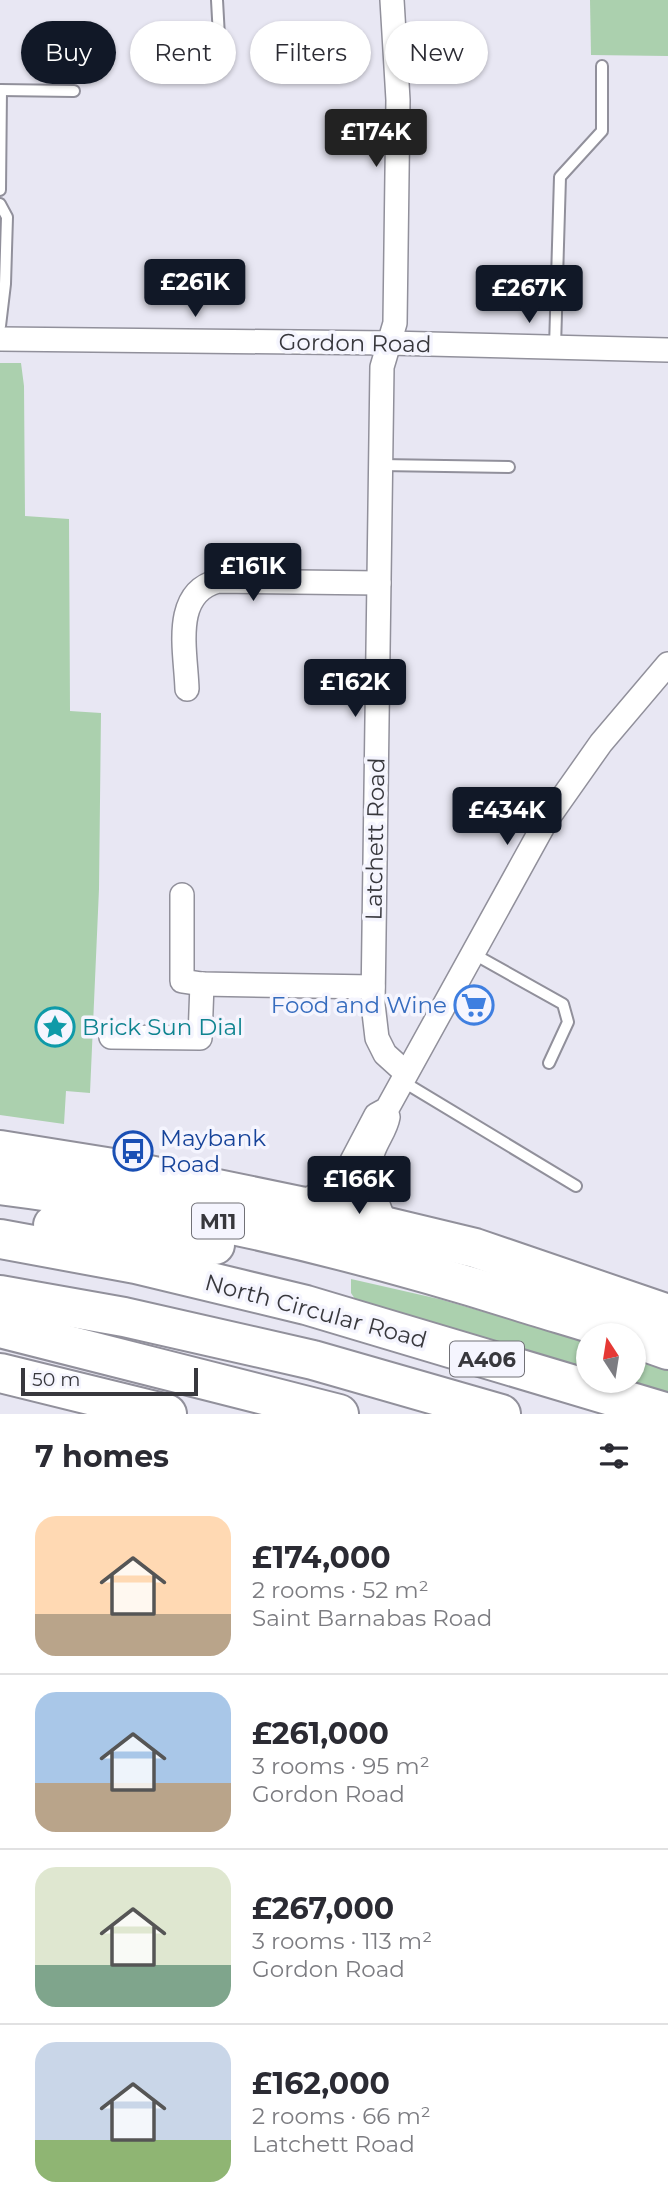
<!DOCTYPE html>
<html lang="en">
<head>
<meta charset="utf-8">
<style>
  :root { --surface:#fff; --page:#f7f7f7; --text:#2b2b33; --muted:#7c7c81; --line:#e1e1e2; --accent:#111827 }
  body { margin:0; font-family:Montserrat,sans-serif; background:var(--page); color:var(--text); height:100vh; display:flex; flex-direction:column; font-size:26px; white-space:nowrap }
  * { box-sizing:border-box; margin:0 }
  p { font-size:23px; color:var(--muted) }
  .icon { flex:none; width:38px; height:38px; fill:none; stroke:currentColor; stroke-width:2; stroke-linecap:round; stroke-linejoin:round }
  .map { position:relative; height:1414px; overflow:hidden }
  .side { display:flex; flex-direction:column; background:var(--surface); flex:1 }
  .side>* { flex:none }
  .hud { position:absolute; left:21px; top:21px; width:626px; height:63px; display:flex; gap:14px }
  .needle { width:46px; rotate:348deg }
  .controls { position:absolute; left:576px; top:1323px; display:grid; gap:14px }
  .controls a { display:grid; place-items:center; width:70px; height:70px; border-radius:50%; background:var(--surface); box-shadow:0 2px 5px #0004; font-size:35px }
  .scale { position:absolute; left:21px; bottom:18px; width:177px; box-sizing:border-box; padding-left:7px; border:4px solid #38383d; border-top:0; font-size:19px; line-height:24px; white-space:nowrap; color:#38383d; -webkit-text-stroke:5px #f5f5fe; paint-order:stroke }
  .price { position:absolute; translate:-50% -60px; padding:0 16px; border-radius:7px; background:var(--accent); color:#fff; font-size:23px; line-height:46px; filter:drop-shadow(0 2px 4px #0008) }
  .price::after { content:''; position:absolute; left:50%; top:42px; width:21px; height:16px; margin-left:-10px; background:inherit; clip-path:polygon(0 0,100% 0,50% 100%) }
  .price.current { background:#222; color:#fff }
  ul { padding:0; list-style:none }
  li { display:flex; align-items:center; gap:21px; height:175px; padding:0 35px }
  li+li { border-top:2px solid var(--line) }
  li span { display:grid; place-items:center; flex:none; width:196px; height:140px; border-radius:21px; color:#555 }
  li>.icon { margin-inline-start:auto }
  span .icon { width:84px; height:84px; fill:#fffc; stroke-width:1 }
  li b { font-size:30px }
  h2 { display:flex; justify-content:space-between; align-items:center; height:84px; padding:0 35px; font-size:30px }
  .pill { padding:0 24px; border-radius:32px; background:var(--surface); box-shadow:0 2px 5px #0004; font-size:24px; line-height:63px }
  .pill.current { background:var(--accent); color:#fff }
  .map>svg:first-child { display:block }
  .green { fill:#abd0ae }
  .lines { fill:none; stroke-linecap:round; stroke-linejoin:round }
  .lane-casing { stroke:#91909b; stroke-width:14 }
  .street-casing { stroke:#91909b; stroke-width:26 }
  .highway-casing { stroke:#91909b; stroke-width:42 }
  .lane { stroke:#fff; stroke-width:10 }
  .street { stroke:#fff; stroke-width:23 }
  .highway { stroke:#fff; stroke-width:38 }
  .labels { text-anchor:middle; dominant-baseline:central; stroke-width:7; stroke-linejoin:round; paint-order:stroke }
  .shield { fill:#f5f5fe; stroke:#717177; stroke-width:2 }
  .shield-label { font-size:21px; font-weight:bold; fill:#38383d }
  .street-label { font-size:23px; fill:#38383d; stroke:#f5f5fe }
  .shop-label { font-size:23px; fill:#366cbe; stroke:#f5f5fe; text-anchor:end }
  .culture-label { font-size:23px; fill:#0d838f; stroke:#f5f5fe; text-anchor:start }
  .transit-label { font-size:23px; fill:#164399; stroke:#f5f5fe; text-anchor:start }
</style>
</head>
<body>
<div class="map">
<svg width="668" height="1414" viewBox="0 0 668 1414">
  <rect width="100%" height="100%" fill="#e8e7f3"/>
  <g class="green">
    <path d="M590,0H668V56L591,55Z"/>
    <path d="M0,363H21L24,386L25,516L69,519L70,711L101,713L99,889L90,1093L66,1091L64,1124L0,1115Z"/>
    <path d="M351,1279L439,1299L588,1342V1372L359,1305L351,1293Z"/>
    <path d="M634,1357L668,1368V1397L618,1381H634Z"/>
  </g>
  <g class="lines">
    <g class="lane-casing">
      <g id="lane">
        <path d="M188,49L210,48L219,37L217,0"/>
        <path d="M0,90L74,91"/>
        <path d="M0,190L1,90"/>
        <path d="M0,204L7,217L5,284L0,326"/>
        <path d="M555,347L560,177L602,131V66"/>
        <path d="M381,465L509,467"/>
        <path d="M472,953L563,1004L568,1022L549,1063"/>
        <path d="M402,1081L576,1186"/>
      </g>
    </g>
    <g class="street-casing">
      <g id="street">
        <path d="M392,0L398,100L395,323L382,367L373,1004L377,1038L385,1054L406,1073"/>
        <path d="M0,339L389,343L668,350"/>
        <path d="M187,689C186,652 171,593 218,581L379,583"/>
        <path d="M182,895V981L202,984L373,987"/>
        <path d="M111,1037L200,1038L202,984"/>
        <path d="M300,1206L345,1174L376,1115L387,1109L546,821L601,743L668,664"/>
        <path d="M387,1227C377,1203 365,1178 373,1152C377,1140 386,1129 388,1117"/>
      </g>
    </g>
    <g class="highway-casing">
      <g id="highway">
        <path d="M0,1150L125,1170L300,1206L475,1248L668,1314"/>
        <path d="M0,1185C175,1207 346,1247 515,1300C552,1312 590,1322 627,1335"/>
        <path d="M53,1225L215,1245"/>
        <path d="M0,1239L136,1264L306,1305L668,1413"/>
        <path d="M0,1295L124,1317L313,1360L501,1414"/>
        <path d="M0,1328L339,1414"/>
        <path d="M634,1338L668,1350"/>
        <path d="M0,1373L167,1414"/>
      </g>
    </g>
    <use href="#lane" class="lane"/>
    <use href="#street" class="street"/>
    <use href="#highway" class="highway"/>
  </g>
  <defs>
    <g id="supermarket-ring" transform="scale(2.0125)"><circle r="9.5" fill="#f5f5fe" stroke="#3f7fe0" stroke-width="1.5"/><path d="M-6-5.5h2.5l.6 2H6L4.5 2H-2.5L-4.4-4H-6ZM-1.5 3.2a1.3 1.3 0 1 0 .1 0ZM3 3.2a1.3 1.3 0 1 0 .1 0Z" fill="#3f7fe0"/></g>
    <g id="sight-ring" transform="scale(2.0125)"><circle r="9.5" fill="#f5f5fe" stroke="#0f9aa8" stroke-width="1.5"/><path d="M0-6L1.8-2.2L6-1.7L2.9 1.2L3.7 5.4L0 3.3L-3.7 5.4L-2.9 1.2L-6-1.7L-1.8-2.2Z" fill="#0f9aa8"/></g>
    <g id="bus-ring" transform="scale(2.0125)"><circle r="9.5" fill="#f5f5fe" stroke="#1a4fb4" stroke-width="1.5"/><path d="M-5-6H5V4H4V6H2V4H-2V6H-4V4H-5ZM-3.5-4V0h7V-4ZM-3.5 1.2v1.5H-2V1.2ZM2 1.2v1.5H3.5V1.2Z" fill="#1a4fb4"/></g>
  </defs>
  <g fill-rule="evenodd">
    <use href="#supermarket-ring" x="474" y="1005"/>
    <use href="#sight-ring" x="55" y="1027"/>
    <use href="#bus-ring" x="133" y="1151"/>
  </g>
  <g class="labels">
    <g class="shield">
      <rect x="192" y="1203.5" width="52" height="35" rx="5"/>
      <rect x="450" y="1341.5" width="74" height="35" rx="5"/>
    </g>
    <g class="shield-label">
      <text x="218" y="1221">M11</text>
      <text x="487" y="1359">A406</text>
    </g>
    <g class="street-label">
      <text transform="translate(355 343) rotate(1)">Gordon Road</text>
      <text transform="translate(375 839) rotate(-89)">Latchett Road</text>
      <text transform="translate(316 1311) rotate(15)">North Circular Road</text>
    </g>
    <g class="shop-label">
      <text x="447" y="1005">Food and Wine</text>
    </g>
    <g class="culture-label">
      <text x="82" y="1027">Brick Sun Dial</text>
    </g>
    <g class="transit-label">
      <text x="160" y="1138">Maybank<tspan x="160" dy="26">Road</tspan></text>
    </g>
  </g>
</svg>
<div class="controls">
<a><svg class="needle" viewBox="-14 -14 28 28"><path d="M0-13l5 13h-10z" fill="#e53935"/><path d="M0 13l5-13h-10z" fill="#7c7c81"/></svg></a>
</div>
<div class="scale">50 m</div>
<b class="price current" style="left:376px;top:169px">£174K</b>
<b class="price" style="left:195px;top:319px">£261K</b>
<b class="price" style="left:529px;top:325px">£267K</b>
<b class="price" style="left:253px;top:603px">£161K</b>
<b class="price" style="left:355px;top:719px">£162K</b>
<b class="price" style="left:507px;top:847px">£434K</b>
<b class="price" style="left:359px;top:1216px">£166K</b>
<div class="hud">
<a class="pill current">Buy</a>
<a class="pill">Rent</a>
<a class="pill">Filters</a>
<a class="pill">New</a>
</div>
</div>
<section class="side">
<h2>7 homes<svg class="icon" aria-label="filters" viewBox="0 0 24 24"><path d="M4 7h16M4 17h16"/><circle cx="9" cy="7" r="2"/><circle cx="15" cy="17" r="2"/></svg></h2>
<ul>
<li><span style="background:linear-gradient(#ffd9b3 70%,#b9a48a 0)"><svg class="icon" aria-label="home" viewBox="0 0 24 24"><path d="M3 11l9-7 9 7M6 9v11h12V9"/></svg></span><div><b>£174,000</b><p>2 rooms · 52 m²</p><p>Saint Barnabas Road</p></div></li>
<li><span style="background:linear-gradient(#a9c7e8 65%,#b9a48a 0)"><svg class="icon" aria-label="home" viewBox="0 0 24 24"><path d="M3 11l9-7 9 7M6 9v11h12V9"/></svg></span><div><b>£261,000</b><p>3 rooms · 95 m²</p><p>Gordon Road</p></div></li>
<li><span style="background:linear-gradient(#dfe7d0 70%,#7fa58c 0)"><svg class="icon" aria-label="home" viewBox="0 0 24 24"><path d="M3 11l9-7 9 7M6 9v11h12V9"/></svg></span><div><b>£267,000</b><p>3 rooms · 113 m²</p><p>Gordon Road</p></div></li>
<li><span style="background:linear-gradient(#c9d6e8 70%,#8fb573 0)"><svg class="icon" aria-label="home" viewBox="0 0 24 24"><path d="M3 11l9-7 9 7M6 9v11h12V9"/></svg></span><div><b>£162,000</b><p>2 rooms · 66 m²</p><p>Latchett Road</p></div></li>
</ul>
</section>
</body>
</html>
